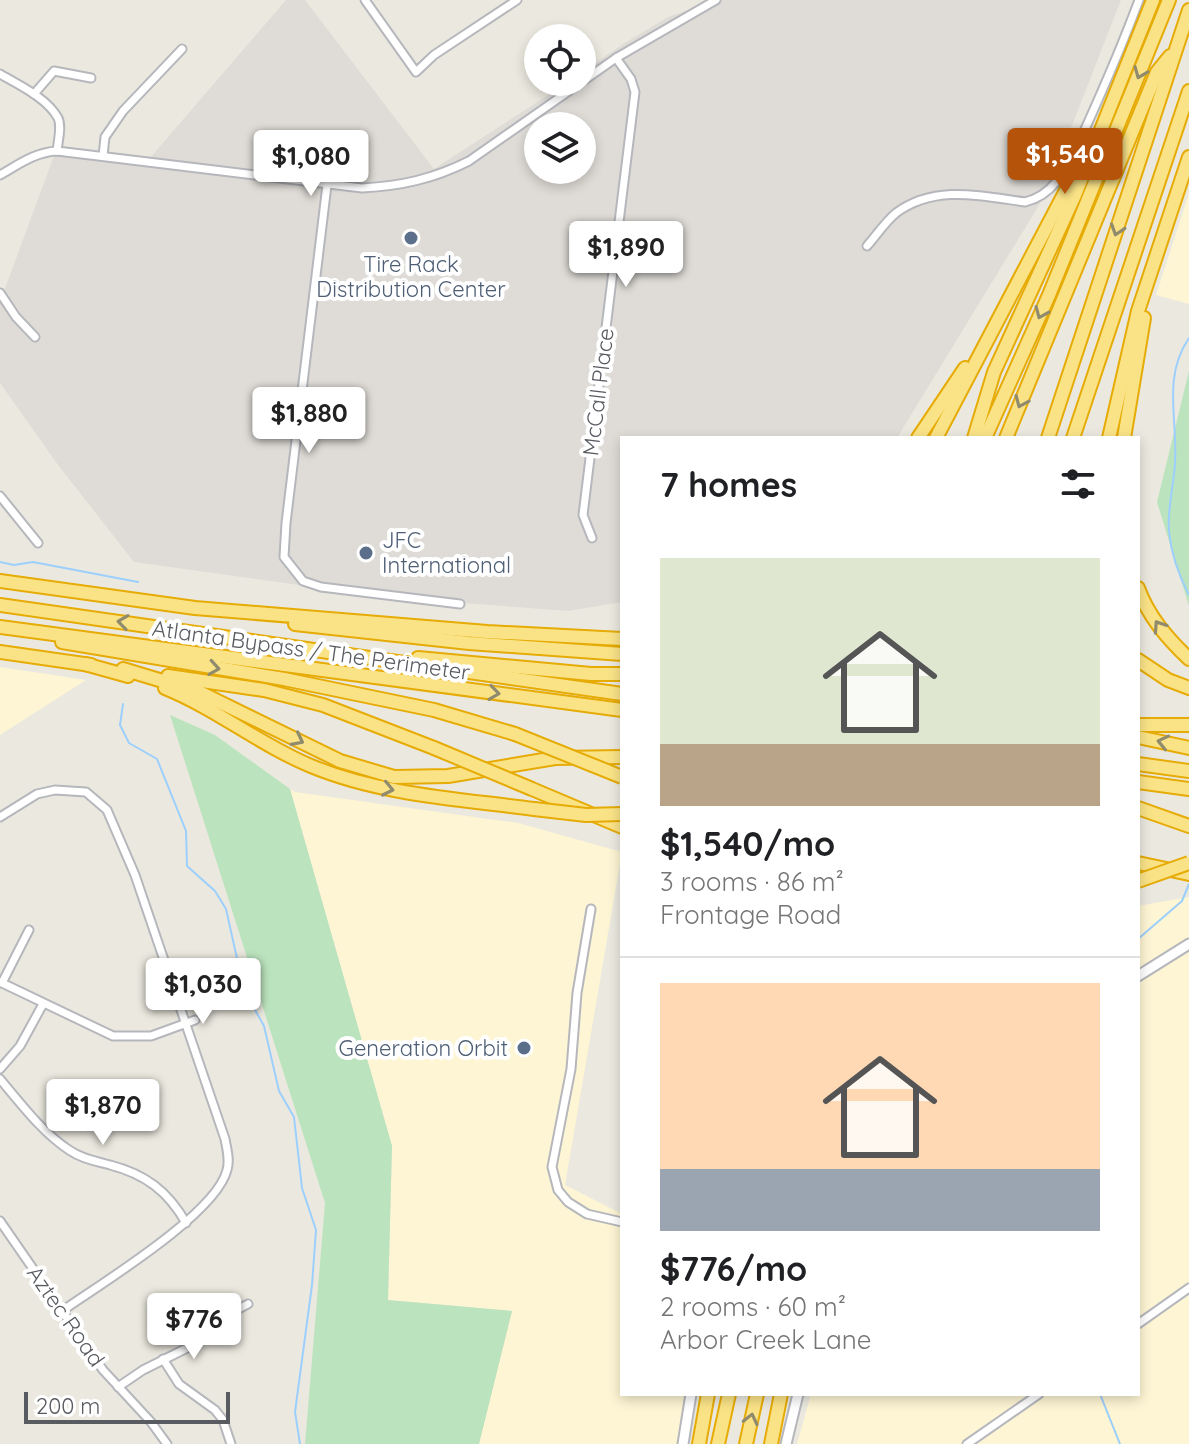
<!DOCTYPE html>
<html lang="en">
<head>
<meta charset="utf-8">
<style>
  :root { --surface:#fff; --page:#f6f6f6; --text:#202124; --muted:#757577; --line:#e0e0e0; --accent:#b45309 }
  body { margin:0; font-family:Quicksand,sans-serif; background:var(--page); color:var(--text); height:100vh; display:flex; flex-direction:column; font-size:30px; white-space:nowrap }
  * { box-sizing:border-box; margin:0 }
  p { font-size:26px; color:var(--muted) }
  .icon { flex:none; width:44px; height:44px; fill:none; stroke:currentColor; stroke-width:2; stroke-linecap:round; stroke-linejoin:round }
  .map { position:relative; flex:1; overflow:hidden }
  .sheet { position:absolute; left:620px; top:436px; width:520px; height:960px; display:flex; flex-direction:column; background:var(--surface); border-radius:0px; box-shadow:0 4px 12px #0003 }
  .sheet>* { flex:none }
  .tools { position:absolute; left:524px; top:24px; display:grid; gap:16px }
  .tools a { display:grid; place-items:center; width:72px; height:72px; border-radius:50%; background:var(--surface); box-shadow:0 4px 12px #0003; font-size:40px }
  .scale { position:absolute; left:24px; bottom:20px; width:206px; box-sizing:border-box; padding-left:8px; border:4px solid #585b60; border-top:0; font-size:22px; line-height:28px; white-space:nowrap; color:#585b60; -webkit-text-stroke:6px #fff; paint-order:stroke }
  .price { position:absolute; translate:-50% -68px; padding:0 18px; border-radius:8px; background:#fff; color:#222; font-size:26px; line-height:52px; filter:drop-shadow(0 2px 4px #0008) }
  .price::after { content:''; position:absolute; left:50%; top:48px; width:24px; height:18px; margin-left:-12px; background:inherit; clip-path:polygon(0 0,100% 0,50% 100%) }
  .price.current { background:var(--accent); color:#fff }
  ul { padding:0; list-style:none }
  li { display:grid; align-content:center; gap:16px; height:424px; padding:0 40px }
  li+li { border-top:2px solid var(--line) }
  li span { display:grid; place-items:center; height:248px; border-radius:0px; color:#555 }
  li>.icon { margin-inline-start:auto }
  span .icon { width:144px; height:144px; fill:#fffc; stroke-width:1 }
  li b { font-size:34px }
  h2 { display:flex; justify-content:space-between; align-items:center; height:96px; padding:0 40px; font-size:34px }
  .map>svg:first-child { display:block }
  .commercial { fill:#fdf5d3 }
  .industrial { fill:#dfdcd7; fill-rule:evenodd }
  .green { fill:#bbe3bd }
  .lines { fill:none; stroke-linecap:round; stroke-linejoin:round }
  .stream { stroke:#9dcffd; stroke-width:2 }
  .minor-casing { stroke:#b5b7bc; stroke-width:11 }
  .tertiary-casing { stroke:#b5b7bc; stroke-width:13 }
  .motorway-casing { stroke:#e6ab05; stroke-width:16 }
  .minor { stroke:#fff; stroke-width:7 }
  .tertiary { stroke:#fff; stroke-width:9 }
  .motorway { stroke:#fae387; stroke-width:12 }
  .motorway-bridge-casing { stroke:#e6ab05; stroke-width:16; stroke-linecap:butt }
  .motorway-bridge { stroke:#fae387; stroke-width:12 }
  .oneway { stroke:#918b6e }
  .service-dot { fill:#5c6f8a; stroke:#fff; stroke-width:3 }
  .labels { text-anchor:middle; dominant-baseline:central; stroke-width:8; stroke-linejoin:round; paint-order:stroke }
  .service-label { font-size:22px; fill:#4e5e75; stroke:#fff }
  .street-label { font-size:22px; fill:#585b60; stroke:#fff }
</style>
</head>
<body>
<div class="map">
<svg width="1189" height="1444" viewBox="0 0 1189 1444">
  <rect width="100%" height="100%" fill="#ebe9df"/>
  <g class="commercial">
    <path d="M1189,193V304L1156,295Z"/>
    <path d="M0,667L86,680L0,735Z"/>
    <path d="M290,789L295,792L518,823L622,852L565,1185L622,1214V1394H686L679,1444H479L512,1311L388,1300L392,1146Z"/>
    <path d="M1189,897V1444H797L811,1394H1138V906Z"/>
  </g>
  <path class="industrial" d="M286,0H305L434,169L568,82H582V72L623,44L668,17L716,0H1121L1044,197L897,438H622V602L568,611L385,597L134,562L58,465L0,383V302L55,153L143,166ZM538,126H582V170H538Z"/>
  <g class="green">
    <path d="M1189,371V606L1157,502Z"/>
    <path d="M170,715L215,735L290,789L392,1146L388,1300L512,1311L479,1444H305L325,1203Z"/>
  </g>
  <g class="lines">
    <g class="stream">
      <path d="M1189,338C1162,377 1178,420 1175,463C1174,485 1167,509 1169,531C1171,554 1178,574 1189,595"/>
      <path d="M0,562L14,565L33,562L138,582"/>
      <path d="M123,704L120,725L129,743L157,759L186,831L187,866L215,891L226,909L244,990L264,1026L279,1091L294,1117L302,1188L316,1230L312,1285L295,1412L300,1444"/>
      <path d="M1138,939L1182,901L1189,884"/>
      <path d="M1100,1394L1120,1444"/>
    </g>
    <g class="minor-casing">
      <g id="minor">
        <path d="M365,0L416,72L434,55L517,0"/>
        <path d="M0,74C19,85 47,98 58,118C62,126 58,141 57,151"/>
        <path d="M34,94L54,71L91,78"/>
        <path d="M103,156L105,137L123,111L182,49"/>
        <path d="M0,175C18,165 35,152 57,151L362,188C401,186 433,179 469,161L616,58L716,0"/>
        <path d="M327,185L286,523L284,557L303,581L321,587L460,604"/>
        <path d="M867,246C876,236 885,222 896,213C935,184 982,196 1025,202C1037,199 1048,192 1056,182C1069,167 1077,145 1086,127C1105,85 1123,43 1139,0"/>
        <path d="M0,293L16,317L35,337"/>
        <path d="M0,496L38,543"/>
        <path d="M592,538L583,515L635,92L631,79L616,58"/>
        <path d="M0,817L37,794L55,790L86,792L107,810L135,875L225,1139C227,1150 230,1160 227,1170C216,1214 102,1283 62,1311"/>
        <path d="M591,909L577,993L571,1069L552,1167L558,1190L568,1202L587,1214L622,1222"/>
        <path d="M0,982L113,1036H151L195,1020"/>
        <path d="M2,983L29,930"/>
        <path d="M0,1069L20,1046L43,1004"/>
        <path d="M0,1079C21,1104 42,1132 69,1150C82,1159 96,1161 110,1165C145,1174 168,1191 186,1223"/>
        <path d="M0,1221L103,1370L151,1422L167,1444"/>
        <path d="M1138,1324L1189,1288"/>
        <path d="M163,1359L179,1384L215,1410L223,1420L231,1444"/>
        <path d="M118,1387L143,1370L195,1344L220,1319L248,1304"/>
        <path d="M967,1444L1039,1394"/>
      </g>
    </g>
    <g class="tertiary-casing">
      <g id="tertiary">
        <path d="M1138,976L1189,944"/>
        <path d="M683,1444L691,1394"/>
        <path d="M786,1444L798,1394"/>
      </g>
    </g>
    <g class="motorway-casing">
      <g id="motorway">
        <path d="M918,438L965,368"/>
        <path d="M936,438L1083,158"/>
        <path d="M974,438L994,372L1075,195L1153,0"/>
        <path d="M985,438L1049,295L1169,0"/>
        <path d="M1006,438L1157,72L1170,56"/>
        <path d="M1048,438L1189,10"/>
        <path d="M1073,438L1189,91"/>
        <path d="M1109,438L1138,311L1189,157"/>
        <path d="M1124,438L1144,318"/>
        <path d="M0,581L195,608L487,632L622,639"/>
        <path d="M1138,588C1148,616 1167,638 1189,659"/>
        <path d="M0,605L622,694"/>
        <path d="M295,624L469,643L622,654"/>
        <path d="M0,627L622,710"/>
        <path d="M62,642L284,679L434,710L515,734"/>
        <path d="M0,652L91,665"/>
        <path d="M418,658L591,674H622"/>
        <path d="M1138,660L1168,680L1189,688"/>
        <path d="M85,664L128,676"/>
        <path d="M123,669L199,692L340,761L394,777L448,776L555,758L622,757"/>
        <path d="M168,676L264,690L323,705L434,748"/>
        <path d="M165,688C217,709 260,745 311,766C381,795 459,799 534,809"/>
        <path d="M1138,725H1189"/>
        <path d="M1138,737L1189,748"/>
        <path d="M1138,764L1189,771"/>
        <path d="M1138,782L1189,789"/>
        <path d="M532,789L622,827"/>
        <path d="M1138,808L1189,826"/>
        <path d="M1138,863L1189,874"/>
        <path d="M699,1444L708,1394"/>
        <path d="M718,1444L729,1394"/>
        <path d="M746,1444L757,1394"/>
        <path d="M771,1444L781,1394"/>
      </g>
    </g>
    <use href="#minor" class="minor"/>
    <use href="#tertiary" class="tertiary"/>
    <use href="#motorway" class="motorway"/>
    <g class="motorway-bridge-casing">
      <g id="motorway-bridge">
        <path d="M515,734L622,777"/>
        <path d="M434,748L532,789"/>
        <path d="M534,809L586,815L622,814"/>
        <path d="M1138,881L1189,863"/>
      </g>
    </g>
    <use href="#motorway-bridge" class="motorway-bridge"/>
  </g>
  <defs><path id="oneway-chevron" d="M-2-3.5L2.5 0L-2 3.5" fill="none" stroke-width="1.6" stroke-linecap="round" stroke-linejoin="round" transform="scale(2)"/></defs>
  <g class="oneway">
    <use href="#oneway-chevron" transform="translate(1140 73) rotate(112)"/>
    <use href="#oneway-chevron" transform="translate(1117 230) rotate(108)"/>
    <use href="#oneway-chevron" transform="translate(1041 313) rotate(113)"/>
    <use href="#oneway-chevron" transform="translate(1021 402) rotate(113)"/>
    <use href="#oneway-chevron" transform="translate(123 622) rotate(-172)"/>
    <use href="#oneway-chevron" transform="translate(1159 626) rotate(-124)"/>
    <use href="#oneway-chevron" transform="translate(214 668) rotate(9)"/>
    <use href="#oneway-chevron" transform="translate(494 693) rotate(8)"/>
    <use href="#oneway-chevron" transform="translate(298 740) rotate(27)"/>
    <use href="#oneway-chevron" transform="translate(1163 742) rotate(-167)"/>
    <use href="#oneway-chevron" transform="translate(388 789) rotate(12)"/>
    <use href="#oneway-chevron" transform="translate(751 1419) rotate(-77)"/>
  </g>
  <g class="service-dot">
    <circle cx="411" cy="238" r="8"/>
    <circle cx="366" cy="553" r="8"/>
    <circle cx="524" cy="1048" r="8"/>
  </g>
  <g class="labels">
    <g class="service-label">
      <text x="411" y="264">Tire Rack<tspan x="411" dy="25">Distribution Center</tspan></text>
      <text x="382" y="540" text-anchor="start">JFC<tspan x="382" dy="25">International</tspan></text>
      <text x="508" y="1048" text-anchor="end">Generation Orbit</text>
    </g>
    <g class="street-label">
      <text transform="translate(598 392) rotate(-83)">McCall Place</text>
      <text transform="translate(311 650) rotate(8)">Atlanta Bypass / The Perimeter</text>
      <text transform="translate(66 1316) rotate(55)">Aztec Road</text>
    </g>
  </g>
</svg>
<div class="tools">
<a><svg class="icon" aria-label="locate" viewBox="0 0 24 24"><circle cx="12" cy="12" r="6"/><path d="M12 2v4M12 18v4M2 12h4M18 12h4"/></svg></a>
<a><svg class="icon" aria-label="layers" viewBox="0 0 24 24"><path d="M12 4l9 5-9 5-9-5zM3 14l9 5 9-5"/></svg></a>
</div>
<div class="scale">200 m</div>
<b class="price current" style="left:1065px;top:196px">$1,540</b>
<b class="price" style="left:311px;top:198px">$1,080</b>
<b class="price" style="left:626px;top:289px">$1,890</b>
<b class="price" style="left:309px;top:455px">$1,880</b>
<b class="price" style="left:203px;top:1026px">$1,030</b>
<b class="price" style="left:103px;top:1147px">$1,870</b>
<b class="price" style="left:194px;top:1361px">$776</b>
<section class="sheet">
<h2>7 homes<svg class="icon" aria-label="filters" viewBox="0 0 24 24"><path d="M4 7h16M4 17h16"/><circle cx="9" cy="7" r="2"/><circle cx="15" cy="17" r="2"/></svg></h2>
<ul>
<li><span style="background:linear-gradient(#dfe7d0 75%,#b9a48a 0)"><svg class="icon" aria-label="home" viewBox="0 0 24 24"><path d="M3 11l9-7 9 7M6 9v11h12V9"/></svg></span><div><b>$1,540/mo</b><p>3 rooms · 86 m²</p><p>Frontage Road</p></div></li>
<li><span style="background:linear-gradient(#ffd9b3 75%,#9aa5b1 0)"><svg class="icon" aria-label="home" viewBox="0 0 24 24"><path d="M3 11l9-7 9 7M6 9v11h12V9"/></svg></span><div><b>$776/mo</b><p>2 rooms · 60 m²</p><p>Arbor Creek Lane</p></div></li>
</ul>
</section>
</div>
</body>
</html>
